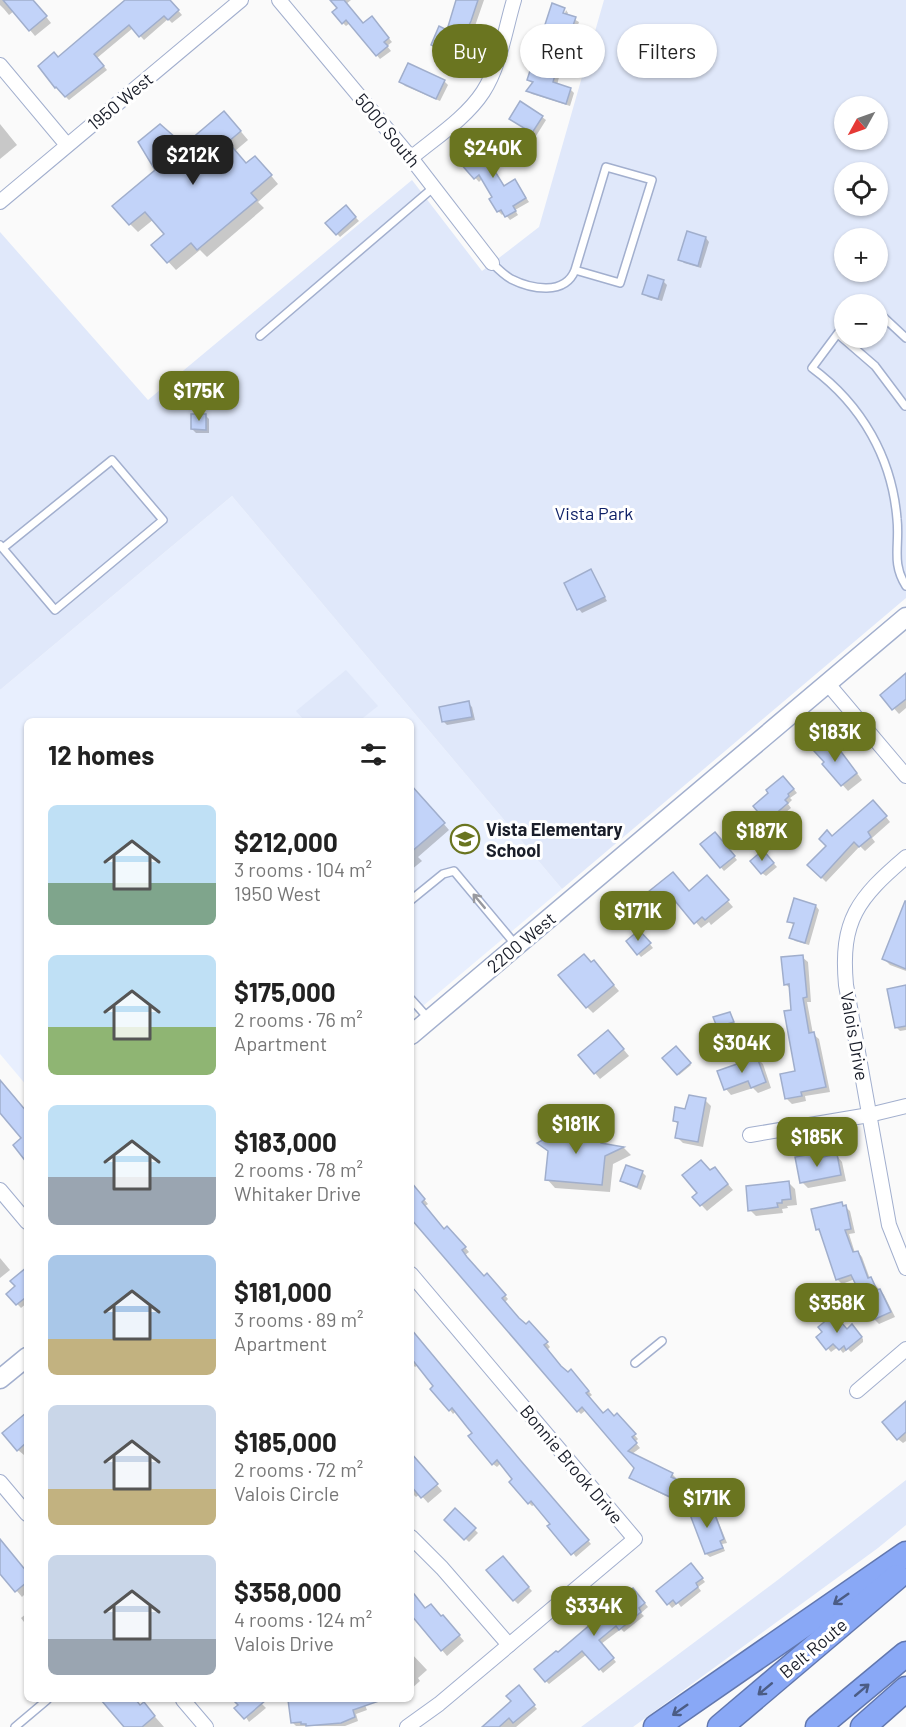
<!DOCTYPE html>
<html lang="en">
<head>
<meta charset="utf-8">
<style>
  :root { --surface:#fff; --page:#f2f2f2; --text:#222; --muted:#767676; --accent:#6a7520 }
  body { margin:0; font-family:Barlow,sans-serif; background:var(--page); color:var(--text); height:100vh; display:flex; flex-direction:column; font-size:22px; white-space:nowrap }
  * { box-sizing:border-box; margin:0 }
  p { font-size:20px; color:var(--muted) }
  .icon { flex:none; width:33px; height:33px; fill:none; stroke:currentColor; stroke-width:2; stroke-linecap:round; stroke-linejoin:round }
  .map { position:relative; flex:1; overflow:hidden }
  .side { position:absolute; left:24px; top:718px; width:390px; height:984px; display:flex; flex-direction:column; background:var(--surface); border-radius:9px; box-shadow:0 2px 4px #0004 }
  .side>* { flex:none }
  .banner { position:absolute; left:432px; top:24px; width:384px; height:54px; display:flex; gap:12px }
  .needle { width:39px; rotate:230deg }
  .buttons { position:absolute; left:834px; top:96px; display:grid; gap:12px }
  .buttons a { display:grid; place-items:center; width:54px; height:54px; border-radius:50%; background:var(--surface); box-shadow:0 2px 4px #0004; font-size:30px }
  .price { position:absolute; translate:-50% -51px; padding:0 14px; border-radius:12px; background:var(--accent); color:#fff; font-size:20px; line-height:39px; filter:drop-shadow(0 2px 3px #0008) }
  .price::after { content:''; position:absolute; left:50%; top:36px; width:18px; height:14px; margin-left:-9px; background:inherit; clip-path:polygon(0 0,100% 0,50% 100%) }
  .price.active { background:#222; color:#fff }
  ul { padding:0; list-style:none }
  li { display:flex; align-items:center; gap:18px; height:150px; padding:0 24px }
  li span { display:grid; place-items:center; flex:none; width:168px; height:120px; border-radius:9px; color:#555 }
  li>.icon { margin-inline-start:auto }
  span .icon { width:72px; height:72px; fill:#fffc; stroke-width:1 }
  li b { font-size:26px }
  h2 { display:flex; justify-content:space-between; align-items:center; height:72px; padding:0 24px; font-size:26px }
  .tag { padding:0 21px; border-radius:27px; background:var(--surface); box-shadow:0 2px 4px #0004; font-size:21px; line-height:54px }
  .tag.active { background:var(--accent); color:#fff }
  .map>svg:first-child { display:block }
  .built { fill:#e8effe }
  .green { fill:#e0e8fa; fill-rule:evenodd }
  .shadow { fill:#0003 }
  .building { fill:#c2d3f9; stroke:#a0aecc; stroke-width:1.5 }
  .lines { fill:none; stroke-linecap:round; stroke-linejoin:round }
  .lane-casing { stroke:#a2afce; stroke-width:10 }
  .street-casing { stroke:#a2afce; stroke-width:16 }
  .secondary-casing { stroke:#a2afce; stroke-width:21 }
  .highway-casing { stroke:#6277ae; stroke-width:27 }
  .lane { stroke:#fff; stroke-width:7 }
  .street { stroke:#fff; stroke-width:14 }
  .secondary { stroke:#fff; stroke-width:18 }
  .highway { stroke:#89a8f6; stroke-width:24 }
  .oneway { stroke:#98999f }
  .oneway2 { stroke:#4b5c85 }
  .labels { text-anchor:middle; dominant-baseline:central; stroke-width:6; stroke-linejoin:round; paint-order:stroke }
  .street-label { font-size:18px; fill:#191d29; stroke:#fff }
  .park-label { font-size:18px; fill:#0f2167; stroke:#fff }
  .poi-label { font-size:18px; font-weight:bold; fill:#191d29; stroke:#fff; text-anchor:start }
</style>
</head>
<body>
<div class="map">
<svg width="906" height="1727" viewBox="0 0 906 1727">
  <rect width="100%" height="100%" fill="#fafafa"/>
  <path class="built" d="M232,496L562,889L411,1016V722H27V1086L0,1054V690Z"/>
  <g class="green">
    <path d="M604,0H906V598L562,889L232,496L0,690V232L148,400L412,180L482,271L539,227ZM844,106H878V140H844ZM844,172H878V206H844ZM844,238H878V272H844ZM844,304H878V338H844Z"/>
    <path d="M346,670L378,706L359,721H305L296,711Z"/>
    <path d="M906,1480V1525L878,1548L633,1727H581L779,1579Z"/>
  </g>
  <g class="shadow">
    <path d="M0,0H33L51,23L35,36L14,11L9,15L4,9L0,5Z"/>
    <path d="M146,0H169L182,15L172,23L168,19L144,40L133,28L97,58L107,70L69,100L56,87L40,66L59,59Z"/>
    <path d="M332,0H351L346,4L363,25L375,22L392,42L387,46L391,51L380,59L350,23L346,26L343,23L339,9Z"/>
    <path d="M457,0H484L475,26L459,59L437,49L432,45L448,32Z"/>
    <path d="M563,9V20L566,10L568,13L567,15L579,22L573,39L566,37L559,63L562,66L557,85L570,89L574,93L570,106L532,94L528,91L533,84L529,80Z"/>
    <path d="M444,81L448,85L440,101L405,86L401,82Z"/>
    <path d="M542,117L546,120L536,136L515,122Z"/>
    <path d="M232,121L248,140L235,151L247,165L263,166L278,184L258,202L264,208L207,257L200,250L176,270L153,245L166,234L154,219L138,232L130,224L184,147Z"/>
    <path d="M0,124L17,145L0,159Z"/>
    <path d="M486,142L501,160L494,169L505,187L515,181L529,202L515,210L518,215L510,220L504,213L502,215L498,211L494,198L483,178L479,182L462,163Z"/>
    <path d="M346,207L359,221L340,237L327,223Z"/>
    <path d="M706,238L709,242L701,268L684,263L680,259Z"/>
    <path d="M663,281L667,285L662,301L648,297L644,293Z"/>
    <path d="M205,415L209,419V433H196L192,429Z"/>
    <path d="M591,571L607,601L582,613L579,609Z"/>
    <path d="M906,675V708L899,714L882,695Z"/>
    <path d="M468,703L472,707L475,720L447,725L443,721Z"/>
    <path d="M838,752L845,757L862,780L848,791L824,764Z"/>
    <path d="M787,781L797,793L790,798L792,800L788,804L791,808L771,824L767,821Z"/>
    <path d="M411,786L449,830L418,857L422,861L411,870Z"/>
    <path d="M878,807L890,822L872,838L875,842L865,851L860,846L826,882L809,865L828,846L832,838Z"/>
    <path d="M719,838L737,860L724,871L702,845Z"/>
    <path d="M766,855L777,867L766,876L762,873Z"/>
    <path d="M672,874L689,892L712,883L733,907L711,925L709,922L701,928L677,901L640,932L653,948L641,957L628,941L641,930L626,913Z"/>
    <path d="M816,906L819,910L809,945L795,941L791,937L794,925L788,921Z"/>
    <path d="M906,923V971L890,965L884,959Z"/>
    <path d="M802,957L808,962L811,1002H807L813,1034L819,1039L830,1092L805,1096L806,1101L792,1104L787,1099L782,1075L797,1072L791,989L785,984Z"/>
    <path d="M592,963L599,968L619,991L593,1013L587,1007Z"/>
    <path d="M906,988V1030L900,1031L897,1028Z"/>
    <path d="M730,1013L734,1024L720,1028L718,1027Z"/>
    <path d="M614,1038L629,1056L600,1079L595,1073Z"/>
    <path d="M676,1048L691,1065L679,1075L664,1058Z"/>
    <path d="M757,1058L763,1064L771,1088L758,1093L753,1088L731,1095L726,1089Z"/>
    <path d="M705,1100L711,1106L703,1147L683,1143L677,1137L679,1125L674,1120Z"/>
    <path d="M582,1117L590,1125L592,1133L602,1144L624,1148L631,1155L613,1164L610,1192L555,1188L547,1179L549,1152L554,1140Z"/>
    <path d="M811,1155L816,1160L837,1156L842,1162L846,1181L808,1188L802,1182Z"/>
    <path d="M642,1172L646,1176L641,1190L626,1184L622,1181Z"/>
    <path d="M711,1172L720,1175L733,1190L707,1211L694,1197Z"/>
    <path d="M789,1183L795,1189L797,1205L787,1206L788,1208L782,1209L783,1213L756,1216L750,1210Z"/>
    <path d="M411,1184L428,1204L424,1207L444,1230L451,1231L469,1252L465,1255L484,1278L491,1279L508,1299L505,1302L521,1321L526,1326H533L550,1347L547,1350L567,1374L574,1375L592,1395L588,1398L603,1415L620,1419L638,1439L635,1442L640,1448L632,1454L672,1474L676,1478L674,1480L681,1485L674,1500L635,1481L631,1477L635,1468L586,1410L581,1414L578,1411L411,1215Z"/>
    <path d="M842,1204L850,1211L855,1233L849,1234L855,1253L858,1252L862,1257L870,1279L884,1295L895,1317L879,1324L875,1320L855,1279L842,1284L837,1279L822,1234L817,1229Z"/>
    <path d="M0,1258L10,1270L0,1278Z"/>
    <path d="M27,1273V1303L21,1308L8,1294Z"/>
    <path d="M847,1331L857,1332L863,1339V1342L851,1352L848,1349L843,1353L838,1347L831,1352L818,1337Z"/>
    <path d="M411,1332L591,1544L576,1557L536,1504L532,1506L529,1503L514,1479L501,1463L497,1467L493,1464L474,1433L456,1411L453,1414L450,1410L435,1387L418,1365L415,1367L411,1363Z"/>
    <path d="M906,1403V1441L903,1443L898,1439Z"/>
    <path d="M27,1414V1453L24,1455L18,1450Z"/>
    <path d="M411,1455L442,1491L428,1503L420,1494L416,1497L411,1492Z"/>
    <path d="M706,1507L712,1515L714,1514L717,1518L727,1543L722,1544L725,1551L710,1557L706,1554Z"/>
    <path d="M455,1510L478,1533L469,1542L446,1520Z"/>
    <path d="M0,1543L27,1573V1592L22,1597L0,1571Z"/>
    <path d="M506,1561L532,1591L518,1604L514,1600Z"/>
    <path d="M694,1568L705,1582L698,1587L701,1591L681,1607L678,1603L672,1608L658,1591Z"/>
    <path d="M411,1591L426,1610L448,1622L464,1641L447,1656L411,1613Z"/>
    <path d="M637,1594L648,1607L641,1613L644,1616L624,1632L621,1629L601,1644L616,1662L603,1673L587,1654L549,1684L546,1681L558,1654Z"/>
    <path d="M27,1613V1626L21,1618Z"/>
    <path d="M411,1653L427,1670L418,1678L420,1681L411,1689Z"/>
    <path d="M522,1691L537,1709L516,1727H485Z"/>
    <path d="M103,1700H135L141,1707L149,1710L164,1727H126Z"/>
    <path d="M235,1700H258L266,1708L249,1722Z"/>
    <path d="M289,1700H320L321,1703L331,1700H363L367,1710L356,1714L358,1721L345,1726H296L292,1722Z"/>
  </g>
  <g class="building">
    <path d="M3,0H33L47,16L29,31Z"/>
    <path d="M125,0H170L179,10L168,20L164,16L139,37L129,25L94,54L104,66L65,97L56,87L55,88L38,66L54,52L58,57Z"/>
    <path d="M330,0H344L363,23L372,16L389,38L384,42L388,46L376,56L346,20L342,24L332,12L337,8Z"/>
    <path d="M456,0H478L471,21L454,56L431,45L439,26L447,30Z"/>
    <path d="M552,3L565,8L563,13L576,17L569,37L563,35L555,60L559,61L553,82L571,88L566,104L526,91L533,82L527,80Z"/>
    <path d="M408,63L445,80L436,99L399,82Z"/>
    <path d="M520,101L543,116L532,133L509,119Z"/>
    <path d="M224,111L241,131L228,142L246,163L255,156L272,175L251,193L257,200L197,250L191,243L167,263L151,245L164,234L145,212L129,225L112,206L155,170L138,142L160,124L184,145Z"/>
    <path d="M486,140L499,155L491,165L504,186L515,179L526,198L513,206L516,211L505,217L501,210L497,212L489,199L492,197L479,175L474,179L460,163Z"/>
    <path d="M346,205L356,217L336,235L325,223Z"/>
    <path d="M687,231L706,237L698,266L678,260Z"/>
    <path d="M648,275L664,280L658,299L642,294Z"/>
    <path d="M191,414H206V430L191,429Z"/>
    <path d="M591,569L605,597L577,610L564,583Z"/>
    <path d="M906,673V699L892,710L880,695Z"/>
    <path d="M469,701L472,717L442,722L439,707Z"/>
    <path d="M827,739L837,751L839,749L857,773L841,786L822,764L824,762L814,751Z"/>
    <path d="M783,776L794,789L788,794L789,796L785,800L788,803L766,822L753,806L768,793L766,790Z"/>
    <path d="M411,785L445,823L411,852Z"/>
    <path d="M873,800L887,816L868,832L871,837L859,847L854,842L821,878L807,865L826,846L819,839L827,830L832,836Z"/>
    <path d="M715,832L735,856L720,868L700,844Z"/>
    <path d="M763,850L774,863L761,874L750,861Z"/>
    <path d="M673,872L689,891L707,875L729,900L705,920L702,917L694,924L671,896L635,926L623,912Z"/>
    <path d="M794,898L816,905L805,943L789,938L794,923L787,922Z"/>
    <path d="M905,901H906V969L882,959Z"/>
    <path d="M639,930L651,943L637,955L626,941Z"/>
    <path d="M584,954L591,962L594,960L614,985L586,1008L558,975Z"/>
    <path d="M803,955L807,997L803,998L809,1033L814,1032L826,1087L801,1092L802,1096L785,1099L780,1074L795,1071L784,1011L791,1010L789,984L784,985L781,957Z"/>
    <path d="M906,985V1026L895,1028L887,989Z"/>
    <path d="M730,1012L734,1022L717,1027L713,1017Z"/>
    <path d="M608,1030L624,1049L594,1074L578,1055Z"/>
    <path d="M676,1046L691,1063L677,1075L662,1058Z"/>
    <path d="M757,1057L766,1082L751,1088L748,1081L724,1090L717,1071Z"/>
    <path d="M0,1080L27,1112V1163L13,1145L21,1138L0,1113Z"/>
    <path d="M689,1095L706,1098L698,1142L675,1138L678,1122L673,1121L675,1107L685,1109Z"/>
    <path d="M583,1115L585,1123L601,1143L624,1147L605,1156L602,1185L545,1180L548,1151L537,1143L546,1138H554L576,1119Z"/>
    <path d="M812,1154L813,1159L837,1154L841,1175L800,1183L795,1157Z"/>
    <path d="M701,1160L710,1170L715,1167L728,1184L700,1206L692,1197L697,1193L682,1175Z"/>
    <path d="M626,1165L643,1171L637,1187L620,1181Z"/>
    <path d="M789,1181L791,1199L782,1200V1203H777L778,1207L748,1211L746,1186Z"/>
    <path d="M411,1182L425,1199L422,1202L444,1229L447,1226L466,1247L462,1250L467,1257L484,1276L487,1273L506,1295L502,1298L519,1318L526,1324L529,1321L548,1342L544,1345L561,1366L568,1372L571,1369L589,1391L586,1393L603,1413L608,1409L614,1416L617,1413L636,1434L632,1437L637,1443L628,1451L673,1473L671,1477L678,1480L670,1497L629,1478L634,1468L582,1407L577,1412L424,1234L411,1219Z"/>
    <path d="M842,1202L843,1206L846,1205L851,1229L845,1230L853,1252L858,1251L868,1278L871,1277L877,1290L880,1289L891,1312L873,1320L851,1275L836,1280L819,1229L816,1230L811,1209Z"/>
    <path d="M27,1267V1301L25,1298L16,1305L6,1294L15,1286L10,1281Z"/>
    <path d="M834,1314L847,1329L852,1324L862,1337L846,1350L844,1346L839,1350L833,1344L826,1350L816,1337L822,1332L818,1327Z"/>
    <path d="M411,1329L521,1461L589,1540L571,1555L547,1526L550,1524L531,1501L528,1504L509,1482L512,1479L497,1460L492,1465L468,1436L472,1433L467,1427L452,1408L449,1411L430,1389L433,1386L411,1358Z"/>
    <path d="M906,1401V1432L897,1440L882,1422Z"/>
    <path d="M27,1412V1442L17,1451L2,1433Z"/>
    <path d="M411,1453L438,1484L421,1498L411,1486Z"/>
    <path d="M707,1505L710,1514L714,1512L724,1539L720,1541L723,1548L705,1554L689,1512Z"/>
    <path d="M455,1508L476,1528L464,1540L444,1520Z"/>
    <path d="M0,1539L27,1572V1582L15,1592L0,1574Z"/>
    <path d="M503,1556L529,1587L513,1601L486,1570Z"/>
    <path d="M691,1563L703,1578L696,1583L698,1587L676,1604L673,1600L667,1605L656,1591Z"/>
    <path d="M633,1588L645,1603L639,1608L641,1612L619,1630L616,1626L599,1640L614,1658L599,1670L582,1651L545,1682L534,1669L556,1651L558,1652Z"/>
    <path d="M411,1590L425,1608L431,1604L441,1616L443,1615L460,1635L441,1651L411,1615Z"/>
    <path d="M519,1685L535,1705L513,1723L509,1718L499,1727H482L511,1701L506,1696Z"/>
    <path d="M101,1700H136L140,1705L144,1702L155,1716L142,1727H124Z"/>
    <path d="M233,1700H266L244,1719L234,1708L238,1705Z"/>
    <path d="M288,1700H378L379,1701L353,1710L355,1717L341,1723L306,1726V1724H301V1722L291,1723Z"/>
  </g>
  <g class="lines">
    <g class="lane-casing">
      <g id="lane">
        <path d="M492,263C498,269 504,275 511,279C531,289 565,296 575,270L606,167L652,180L620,283L575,270"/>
        <path d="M860,304L863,301L868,304"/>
        <path d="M878,312L906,338"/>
        <path d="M844,325L812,368C862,405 892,458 897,519C900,545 891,563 906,586"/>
        <path d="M838,334L875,366L905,406"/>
        <path d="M260,336L434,187"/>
        <path d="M0,545L55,610L163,520L112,460L3,548"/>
        <path d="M411,900L443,874L454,871L515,944"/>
        <path d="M411,999L429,1019"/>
        <path d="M635,1363L662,1341"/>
        <path d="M15,1727L47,1700"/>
      </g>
    </g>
    <g class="street-casing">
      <g id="street">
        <path d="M279,0L411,158L492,263"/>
        <path d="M0,65L67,145"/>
        <path d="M411,158C435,138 466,118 483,92C500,66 505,30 514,0"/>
        <path d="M0,202L241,0"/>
        <path d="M828,684L906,776"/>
        <path d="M906,857C858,898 840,920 846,985L889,1225L906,1268"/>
        <path d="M750,1135L869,1115L906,1106"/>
        <path d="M0,1190L27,1222"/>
        <path d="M857,1391L906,1349"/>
        <path d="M0,1482L27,1514"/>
        <path d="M411,1537L442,1568L509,1645"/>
        <path d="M183,1700L206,1727"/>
        <path d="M407,1727L439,1704L635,1539L411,1274"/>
      </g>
    </g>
    <g class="secondary-casing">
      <g id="secondary">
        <path d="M411,1035L906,617"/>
        <path d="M0,1379L27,1357"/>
      </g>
    </g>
    <g class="highway-casing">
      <g id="highway">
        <path d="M656,1727L906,1554"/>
        <path d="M720,1727L897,1577"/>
        <path d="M818,1727L906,1654"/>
        <path d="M863,1727L906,1689"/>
      </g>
    </g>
    <use href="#lane" class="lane"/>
    <use href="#street" class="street"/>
    <use href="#secondary" class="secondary"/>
    <use href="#highway" class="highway"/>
  </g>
  <defs><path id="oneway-shaft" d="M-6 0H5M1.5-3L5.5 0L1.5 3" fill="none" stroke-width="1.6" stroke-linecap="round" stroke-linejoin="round" transform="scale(1.5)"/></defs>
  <use class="oneway" href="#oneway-shaft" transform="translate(479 901) rotate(-130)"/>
  <g class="oneway2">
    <use href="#oneway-shaft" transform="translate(841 1599) rotate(145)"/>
    <use href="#oneway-shaft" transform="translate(765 1689) rotate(140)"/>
    <use href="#oneway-shaft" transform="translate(862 1690) rotate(-40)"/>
    <use href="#oneway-shaft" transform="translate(680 1710) rotate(145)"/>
  </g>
  <defs>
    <g id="school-ring" transform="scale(1.5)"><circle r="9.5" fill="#fff" stroke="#6a7520" stroke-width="1.5"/><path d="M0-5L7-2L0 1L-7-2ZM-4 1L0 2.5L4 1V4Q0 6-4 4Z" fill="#6a7520"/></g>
  </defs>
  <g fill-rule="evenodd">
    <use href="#school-ring" x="465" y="839"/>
  </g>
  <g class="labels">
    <g class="street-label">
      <text transform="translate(120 101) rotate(-40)">1950 West</text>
      <text transform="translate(388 130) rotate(50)">5000 South</text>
      <text transform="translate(521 942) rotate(-40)">2200 West</text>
      <text transform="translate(855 1036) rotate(80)">Valois Drive</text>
      <text transform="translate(572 1464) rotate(50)">Bonnie Brook Drive</text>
      <text transform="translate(813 1648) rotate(-40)">Belt Route</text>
    </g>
    <g class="park-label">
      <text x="594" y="513">Vista Park</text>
    </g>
    <g class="poi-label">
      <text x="486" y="829">Vista Elementary<tspan x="486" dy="21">School</tspan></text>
    </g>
  </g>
</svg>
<div class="buttons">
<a><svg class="needle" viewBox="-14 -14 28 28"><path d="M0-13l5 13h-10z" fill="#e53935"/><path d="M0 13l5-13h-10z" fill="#767676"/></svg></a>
<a><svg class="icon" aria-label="locate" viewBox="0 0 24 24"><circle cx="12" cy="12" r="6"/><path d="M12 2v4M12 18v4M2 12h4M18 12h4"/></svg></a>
<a>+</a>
<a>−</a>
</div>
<b class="price" style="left:493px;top:179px">$240K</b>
<b class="price active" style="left:193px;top:186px">$212K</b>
<b class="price" style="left:199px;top:422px">$175K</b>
<b class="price" style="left:835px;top:763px">$183K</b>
<b class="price" style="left:762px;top:862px">$187K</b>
<b class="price" style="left:638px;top:942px">$171K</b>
<b class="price" style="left:742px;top:1074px">$304K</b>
<b class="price" style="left:576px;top:1155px">$181K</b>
<b class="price" style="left:817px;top:1168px">$185K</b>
<b class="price" style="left:837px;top:1334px">$358K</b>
<b class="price" style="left:707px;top:1529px">$171K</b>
<b class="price" style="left:594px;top:1637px">$334K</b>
<div class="banner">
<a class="tag active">Buy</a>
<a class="tag">Rent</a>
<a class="tag">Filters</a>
</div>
<section class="side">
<h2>12 homes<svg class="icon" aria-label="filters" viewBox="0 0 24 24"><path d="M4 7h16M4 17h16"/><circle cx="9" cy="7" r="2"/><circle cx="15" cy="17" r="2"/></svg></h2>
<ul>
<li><span style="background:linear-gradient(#bfe0f5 65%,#7fa58c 0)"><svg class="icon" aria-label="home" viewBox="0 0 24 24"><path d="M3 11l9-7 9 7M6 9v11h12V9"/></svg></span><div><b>$212,000</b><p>3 rooms · 104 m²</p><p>1950 West</p></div></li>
<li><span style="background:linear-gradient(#bfe0f5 60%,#8fb573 0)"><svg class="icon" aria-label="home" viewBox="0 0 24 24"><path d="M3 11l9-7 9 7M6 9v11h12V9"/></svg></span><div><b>$175,000</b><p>2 rooms · 76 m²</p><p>Apartment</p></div></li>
<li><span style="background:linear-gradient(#bfe0f5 60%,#9aa5b1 0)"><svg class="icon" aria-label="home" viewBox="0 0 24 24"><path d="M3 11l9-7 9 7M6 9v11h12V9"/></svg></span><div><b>$183,000</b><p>2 rooms · 78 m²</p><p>Whitaker Drive</p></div></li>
<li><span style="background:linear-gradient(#a9c7e8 70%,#c2b280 0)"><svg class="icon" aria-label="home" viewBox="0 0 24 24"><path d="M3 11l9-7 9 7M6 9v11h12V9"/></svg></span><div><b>$181,000</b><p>3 rooms · 89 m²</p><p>Apartment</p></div></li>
<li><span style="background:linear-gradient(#c9d6e8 70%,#c2b280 0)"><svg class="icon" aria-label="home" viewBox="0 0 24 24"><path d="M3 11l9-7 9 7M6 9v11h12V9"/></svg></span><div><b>$185,000</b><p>2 rooms · 72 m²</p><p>Valois Circle</p></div></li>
<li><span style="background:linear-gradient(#c9d6e8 70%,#9aa5b1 0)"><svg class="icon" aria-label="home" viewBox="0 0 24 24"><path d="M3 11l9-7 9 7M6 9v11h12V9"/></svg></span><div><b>$358,000</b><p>4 rooms · 124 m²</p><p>Valois Drive</p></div></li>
</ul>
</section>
</div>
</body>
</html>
